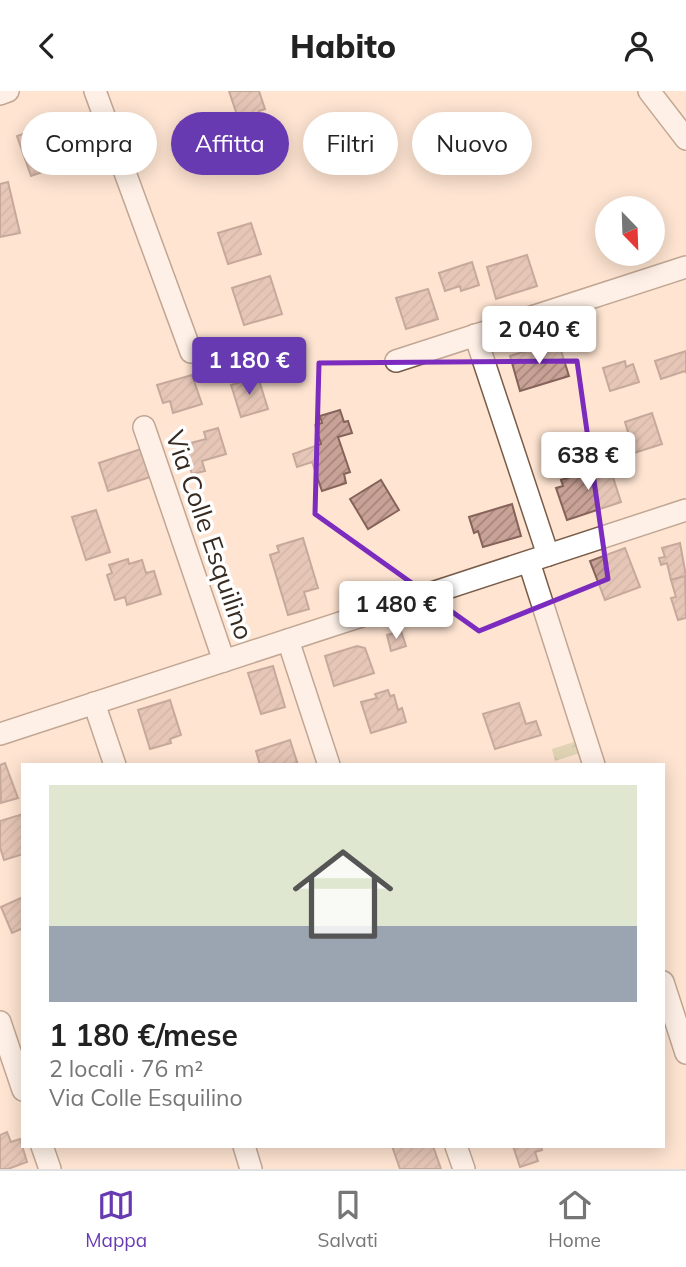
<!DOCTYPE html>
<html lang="it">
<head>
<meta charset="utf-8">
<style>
  :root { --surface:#fff; --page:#f2f2f2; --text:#222; --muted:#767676; --line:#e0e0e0; --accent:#673ab1 }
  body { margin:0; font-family:Mulish,sans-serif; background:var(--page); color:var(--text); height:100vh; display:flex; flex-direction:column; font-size:26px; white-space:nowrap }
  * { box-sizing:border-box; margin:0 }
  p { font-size:23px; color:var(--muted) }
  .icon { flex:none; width:38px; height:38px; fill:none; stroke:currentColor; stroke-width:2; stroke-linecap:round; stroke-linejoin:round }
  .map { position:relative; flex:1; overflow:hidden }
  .sheet { position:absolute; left:21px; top:672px; width:644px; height:385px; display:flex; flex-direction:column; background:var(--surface); border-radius:0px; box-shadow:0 4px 18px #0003 }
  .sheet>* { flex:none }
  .guide { position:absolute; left:21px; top:21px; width:644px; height:63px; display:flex; gap:14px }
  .needle { width:46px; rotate:157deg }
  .controls { position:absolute; left:595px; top:105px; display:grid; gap:14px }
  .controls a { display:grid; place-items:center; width:70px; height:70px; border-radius:50%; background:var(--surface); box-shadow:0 4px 18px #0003; font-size:35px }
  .price { position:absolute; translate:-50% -60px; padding:0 16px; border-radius:7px; background:#fff; color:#222; font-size:23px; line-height:46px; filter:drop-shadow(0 2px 4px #0008) }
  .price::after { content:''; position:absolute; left:50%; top:42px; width:21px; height:16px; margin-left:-10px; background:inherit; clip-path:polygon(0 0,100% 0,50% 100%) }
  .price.selected { background:var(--accent); color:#fff }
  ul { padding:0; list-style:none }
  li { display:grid; align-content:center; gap:14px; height:371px; padding:0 28px }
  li+li { border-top:2px solid var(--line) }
  li span { display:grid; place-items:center; height:217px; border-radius:0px; color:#555 }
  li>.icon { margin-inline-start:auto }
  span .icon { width:126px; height:126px; fill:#fffc; stroke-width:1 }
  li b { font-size:30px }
  .tag { padding:0 24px; border-radius:32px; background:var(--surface); box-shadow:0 4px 18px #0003; font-size:24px; line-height:63px }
  .tag.selected { background:var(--accent); color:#fff }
  header { display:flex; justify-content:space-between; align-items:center; height:91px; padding:0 28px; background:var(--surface); font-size:32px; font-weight:800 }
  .menu { display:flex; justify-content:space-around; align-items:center; height:98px; border-top:2px solid var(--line); background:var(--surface); font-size:19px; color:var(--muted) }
  .menu a { display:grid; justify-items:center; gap:4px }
  .menu .selected { color:var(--accent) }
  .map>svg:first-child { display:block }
  .water { fill:url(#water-ripples) }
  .building { fill:url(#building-hatch); stroke:#86635a; stroke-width:2 }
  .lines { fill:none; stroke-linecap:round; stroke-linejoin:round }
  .minor-casing { stroke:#785c47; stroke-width:24 }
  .minor { stroke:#fff; stroke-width:21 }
  .marked { fill:none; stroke:#7b2cbf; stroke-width:5; stroke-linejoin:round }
  .labels { text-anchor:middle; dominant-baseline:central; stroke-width:7; stroke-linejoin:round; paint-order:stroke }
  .street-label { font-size:26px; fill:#372a21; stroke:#fff }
</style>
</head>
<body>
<header><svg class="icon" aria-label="back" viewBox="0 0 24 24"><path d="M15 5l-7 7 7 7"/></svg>Habito<svg class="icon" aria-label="person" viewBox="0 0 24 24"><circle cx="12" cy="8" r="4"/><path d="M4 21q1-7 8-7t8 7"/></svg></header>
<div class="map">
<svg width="686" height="1078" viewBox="0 0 686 1078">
  <defs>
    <pattern id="water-ripples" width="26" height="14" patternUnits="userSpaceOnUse" patternTransform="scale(1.75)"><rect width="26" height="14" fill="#bfc092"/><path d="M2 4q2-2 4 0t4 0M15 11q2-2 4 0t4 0" fill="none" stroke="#9c9c77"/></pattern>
    <pattern id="building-hatch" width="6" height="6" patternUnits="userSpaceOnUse" patternTransform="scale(1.75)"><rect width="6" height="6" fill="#c9a297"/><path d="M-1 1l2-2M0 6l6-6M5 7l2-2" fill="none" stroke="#a4847b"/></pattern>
  </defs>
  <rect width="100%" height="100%" fill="#fee4d1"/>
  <path class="water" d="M577,650L580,662L555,670L552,658Z"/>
  <g class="building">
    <path d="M229,0H259L265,18L259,20L267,43L252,48L244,25L238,27Z"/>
    <path d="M62,29L70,51L74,50L80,68L31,85L17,45Z"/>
    <path d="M8,91L20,142L0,146V93Z"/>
    <path d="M251,132L261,163L228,173L218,142Z"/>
    <path d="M527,164L537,195L496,208L487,176Z"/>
    <path d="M472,171L479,194L461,200L460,195L445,200L439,182Z"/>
    <path d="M270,185L282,223L244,234L232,197Z"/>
    <path d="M428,198L438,228L406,238L396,207Z"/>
    <path d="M558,250L569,285L520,300L510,265Z"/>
    <path d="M686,260V282L685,280L661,288L655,270Z"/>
    <path d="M625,270L626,276L633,273L639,291L610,300L603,277Z"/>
    <path d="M192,284L202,313L173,322L170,310L163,312L157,294Z"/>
    <path d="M258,286L268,318L241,326L231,294Z"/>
    <path d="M340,319L344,331L348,330L352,342L338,346L350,381L344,383L346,392L322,400L312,371L297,376L293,363L321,353L315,334L322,332L320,325Z"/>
    <path d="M652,322L662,353L634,362L625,331Z"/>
    <path d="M218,337L226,363L202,370L205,380L192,383L183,354L206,348L204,341Z"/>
    <path d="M144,357L153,385L108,400L99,372Z"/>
    <path d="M609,374L621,411L567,429L556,397L563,395L561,389Z"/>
    <path d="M381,389L399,419L368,438L350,408Z"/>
    <path d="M512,413L521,445L483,456L478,440L474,442L469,426Z"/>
    <path d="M96,419L110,461L86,469L72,426Z"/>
    <path d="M303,447L318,497L304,501L309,518L288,524L270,464L279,461L277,455Z"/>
    <path d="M680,452L686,485L671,489L667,472L661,474L659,467L665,466L662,457Z"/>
    <path d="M625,457L640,496L605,509L590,470Z"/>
    <path d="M128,468L129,473L142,469L146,482L154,480L161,503L127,514L125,506L115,509L107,484L112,482L109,474Z"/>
    <path d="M685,485L686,527L678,529L671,507L676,506L671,489Z"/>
    <path d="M401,540L406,555L391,560L387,544Z"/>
    <path d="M357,555L365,557L374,582L334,595L325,565Z"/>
    <path d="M273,575L285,616L261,623L248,582Z"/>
    <path d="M388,599L390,605L394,604L398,619L402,617L406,631L371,642L361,611L377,607L375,603Z"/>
    <path d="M170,609L181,644L170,648L171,652L150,658L138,619Z"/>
    <path d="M519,612L526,633L536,630L541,644L495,658L483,623Z"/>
    <path d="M290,649L298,674H260L256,660Z"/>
    <path d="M5,672L18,707L1,712L0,674Z"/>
    <path d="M23,723V763L4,769L0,756V730Z"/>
    <path d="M23,806V837L12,842L1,816Z"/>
    <path d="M7,1041L11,1051L20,1048L27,1071L8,1078H0V1044Z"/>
    <path d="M392,1055H433L441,1078H400Z"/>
    <path d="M513,1055H541L542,1059L535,1061L538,1070L520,1076Z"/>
  </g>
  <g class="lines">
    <g class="minor-casing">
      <g id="minor">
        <path d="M95,0L191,261"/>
        <path d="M649,0L686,48"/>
        <path d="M0,3L8,0"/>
        <path d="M475,244L548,464"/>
        <path d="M396,270L686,176"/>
        <path d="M144,336L224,570"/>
        <path d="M529,471L594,674"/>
        <path d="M288,549L329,674"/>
        <path d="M94,612L115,674"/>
        <path d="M0,643L686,419"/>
        <path d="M663,891L686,962"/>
        <path d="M0,931L23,999"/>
        <path d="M42,1055L50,1078"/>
        <path d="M244,1055L251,1078"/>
        <path d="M456,1055L464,1078"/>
      </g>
    </g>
    <use href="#minor" class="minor"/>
  </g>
  <path d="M0 0H686V1078H0ZM577,270L608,488L479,540L315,423L319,272Z" fill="#fee4d1" fill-opacity=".55" fill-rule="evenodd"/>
  <path class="marked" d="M577,270L608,488L479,540L315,423L319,272Z"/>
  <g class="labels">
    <g class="street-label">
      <text transform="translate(210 444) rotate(71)">Via Colle Esquilino</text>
    </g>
  </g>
</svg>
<div class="controls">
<a><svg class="needle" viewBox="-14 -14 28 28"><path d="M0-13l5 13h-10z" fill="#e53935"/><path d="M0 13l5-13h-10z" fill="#767676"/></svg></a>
</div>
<b class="price" style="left:539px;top:275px">2 040 €</b>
<b class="price selected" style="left:249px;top:306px">1 180 €</b>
<b class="price" style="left:588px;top:401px">638 €</b>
<b class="price" style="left:396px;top:550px">1 480 €</b>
<div class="guide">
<a class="tag">Compra</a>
<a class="tag selected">Affitta</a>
<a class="tag">Filtri</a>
<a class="tag">Nuovo</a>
</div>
<section class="sheet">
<ul>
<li><span style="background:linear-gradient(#dfe7d0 65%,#9aa5b1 0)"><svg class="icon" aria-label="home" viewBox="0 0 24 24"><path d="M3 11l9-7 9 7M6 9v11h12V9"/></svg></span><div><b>1 180 €/mese</b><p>2 locali · 76 m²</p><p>Via Colle Esquilino</p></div></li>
</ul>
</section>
</div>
<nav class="menu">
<a class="selected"><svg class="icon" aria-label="map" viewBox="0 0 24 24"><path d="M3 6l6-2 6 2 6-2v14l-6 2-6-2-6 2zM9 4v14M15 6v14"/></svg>Mappa</a>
<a><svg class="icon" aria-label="saved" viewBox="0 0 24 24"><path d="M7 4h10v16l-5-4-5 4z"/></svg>Salvati</a>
<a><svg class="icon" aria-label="home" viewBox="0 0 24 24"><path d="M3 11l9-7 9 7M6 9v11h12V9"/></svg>Home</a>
</nav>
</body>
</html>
